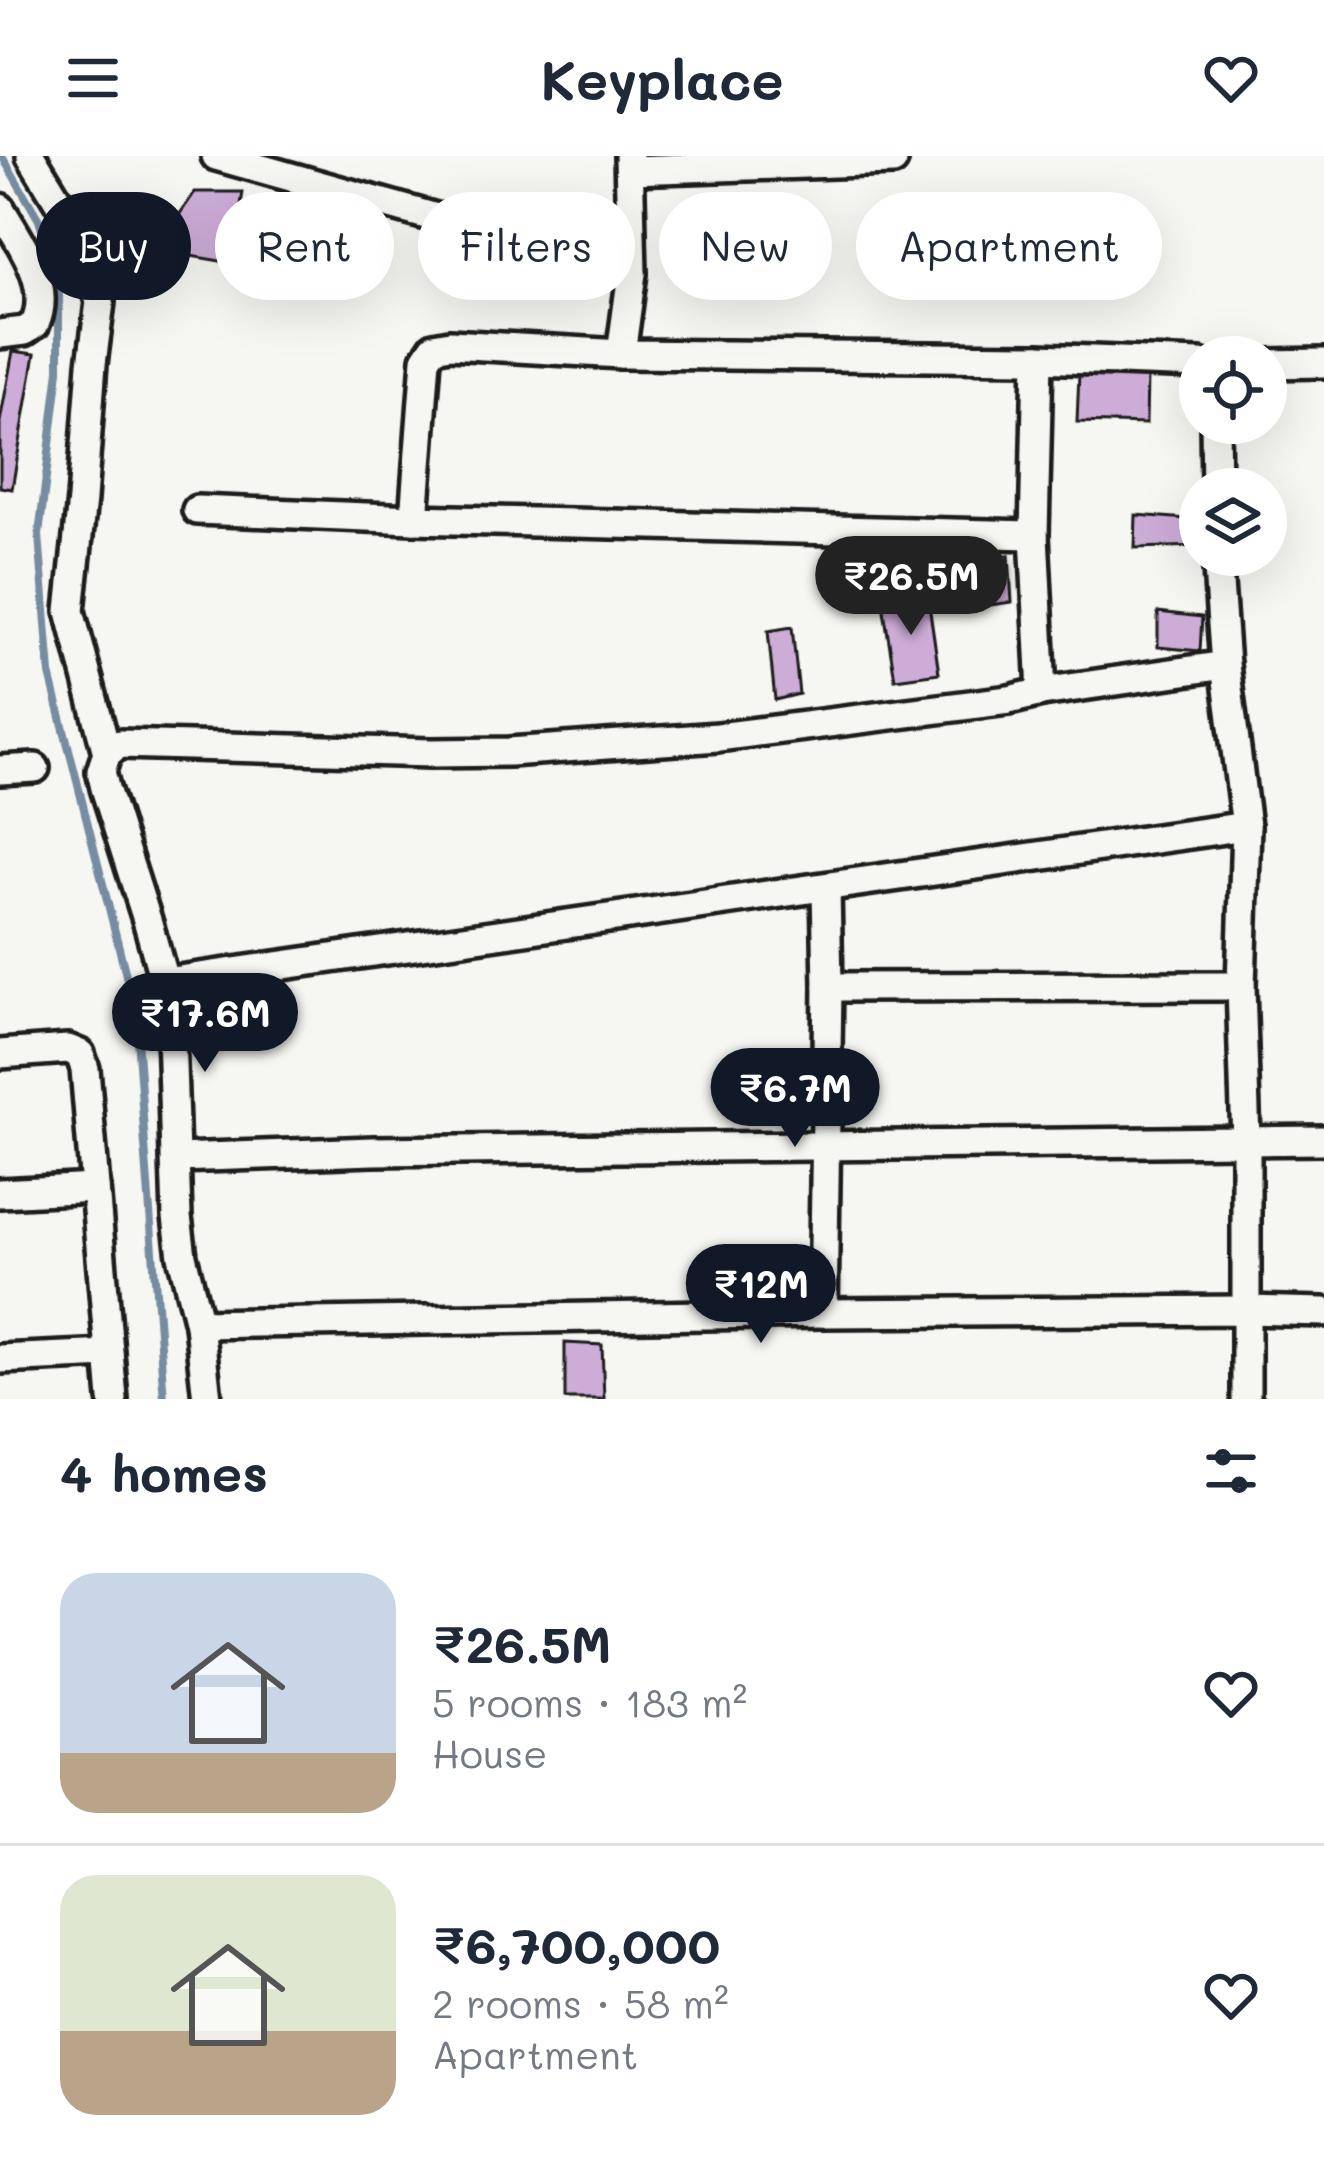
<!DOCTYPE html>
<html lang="en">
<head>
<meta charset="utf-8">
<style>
  :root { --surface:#fff; --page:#f6f6f7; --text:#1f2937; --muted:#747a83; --line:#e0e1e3; --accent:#111827 }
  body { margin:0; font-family:Mali,sans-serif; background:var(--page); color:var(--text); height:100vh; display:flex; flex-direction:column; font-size:45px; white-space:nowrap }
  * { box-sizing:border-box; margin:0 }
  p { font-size:39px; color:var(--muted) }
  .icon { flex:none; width:66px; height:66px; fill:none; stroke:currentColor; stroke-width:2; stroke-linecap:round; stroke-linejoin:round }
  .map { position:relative; height:1243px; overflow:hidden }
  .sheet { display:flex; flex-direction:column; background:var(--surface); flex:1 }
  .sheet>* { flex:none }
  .hud { position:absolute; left:36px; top:36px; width:1254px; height:108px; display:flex; gap:24px }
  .buttons { position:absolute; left:1179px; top:180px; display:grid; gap:24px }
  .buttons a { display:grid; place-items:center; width:108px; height:108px; border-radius:50%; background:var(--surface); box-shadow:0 12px 48px #0002; font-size:60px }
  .price { position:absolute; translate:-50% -102px; padding:0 27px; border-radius:42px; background:var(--accent); color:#fff; font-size:39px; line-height:78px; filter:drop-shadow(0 3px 6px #0008) }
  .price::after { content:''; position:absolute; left:50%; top:72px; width:36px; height:27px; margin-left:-18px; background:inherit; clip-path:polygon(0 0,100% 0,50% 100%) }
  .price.active { background:#222; color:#fff }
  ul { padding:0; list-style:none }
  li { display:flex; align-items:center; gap:36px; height:300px; padding:0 60px }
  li+li { border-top:3px solid var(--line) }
  li span { display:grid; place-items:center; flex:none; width:336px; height:240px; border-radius:36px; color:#555 }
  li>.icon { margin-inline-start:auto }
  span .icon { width:144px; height:144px; fill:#fffc; stroke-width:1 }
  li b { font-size:51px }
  h2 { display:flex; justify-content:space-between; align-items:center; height:144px; padding:0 60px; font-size:51px }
  .chip { padding:0 42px; border-radius:54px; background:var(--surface); box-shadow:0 12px 48px #0002; font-size:42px; line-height:108px }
  .chip.active { background:var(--accent); color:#fff }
  header { display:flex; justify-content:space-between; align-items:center; height:156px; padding:0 60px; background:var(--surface); font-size:54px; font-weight:700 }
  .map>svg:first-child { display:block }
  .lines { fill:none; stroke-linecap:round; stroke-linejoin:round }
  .stream { stroke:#748ca1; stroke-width:8 }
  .building { fill:#cdacd7; stroke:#1c1c1c; stroke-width:3 }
  .minor-casing { stroke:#1c1c1c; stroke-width:36 }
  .minor { stroke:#f6f6f2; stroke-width:27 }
</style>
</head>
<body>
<header><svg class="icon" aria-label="menu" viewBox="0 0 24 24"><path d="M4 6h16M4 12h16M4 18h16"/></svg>Keyplace<svg class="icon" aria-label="heart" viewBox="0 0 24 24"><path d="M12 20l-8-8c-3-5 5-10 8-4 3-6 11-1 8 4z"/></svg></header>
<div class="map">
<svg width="1324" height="1243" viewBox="0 0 1324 1243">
  <rect width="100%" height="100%" fill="#f6f6f2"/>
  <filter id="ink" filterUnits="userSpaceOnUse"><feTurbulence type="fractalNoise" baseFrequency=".00833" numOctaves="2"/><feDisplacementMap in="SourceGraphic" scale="24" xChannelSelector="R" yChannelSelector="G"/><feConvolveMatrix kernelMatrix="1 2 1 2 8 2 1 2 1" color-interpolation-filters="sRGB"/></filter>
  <g filter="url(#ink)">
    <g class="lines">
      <path class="stream" d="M2,0L39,64L59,128V214L39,379L50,518L135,855L164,1243"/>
    </g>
    <g class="building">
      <path d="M195,36H243L232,107L155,94Z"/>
      <path d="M13,195L35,198L12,333L0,331V266Z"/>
      <path d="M1079,217L1147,221L1146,268L1077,266Z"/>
      <path d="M1136,359L1200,364V390L1135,392Z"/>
      <path d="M1009,399L1012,446L961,453L955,406Z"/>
      <path d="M928,442L939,517L895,523L883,448Z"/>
      <path d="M1158,456L1202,461L1200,495L1158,491Z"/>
      <path d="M792,471L799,538L775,544L768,475Z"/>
      <path d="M565,1187L602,1189L604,1243H565Z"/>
    </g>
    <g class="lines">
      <g class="minor-casing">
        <g id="minor">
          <path d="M31,0L80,81L100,146L92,208L82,343L70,455L107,597L101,615L105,632L148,767L170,846L177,1061L182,1100L199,1168L207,1243"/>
          <path d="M216,0L632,117L621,198L1038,202L1200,208"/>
          <path d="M629,0L632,117"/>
          <path d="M630,14L893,5"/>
          <path d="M0,52C20,87 53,128 35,168L25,175L0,178"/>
          <path d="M1266,208L1324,207"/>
          <path d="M1215,267L1216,333"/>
          <path d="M197,354L414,363L1034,379"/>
          <path d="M414,363L426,203L434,191L450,188L621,198"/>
          <path d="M1217,399L1225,509L1246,670L1241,830L1246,986V1243"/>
          <path d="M1042,536L1225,509"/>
          <path d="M107,597L120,588L431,597L509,596L718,581L1009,544L1042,536L1034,379L1038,202"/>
          <path d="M0,614L35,612"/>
          <path d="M826,732L828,831L1241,830"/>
          <path d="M165,826L1246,670"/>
          <path d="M0,898L68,893L80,898L85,913L113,1243"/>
          <path d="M177,1002L373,995L1324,984"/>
          <path d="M0,1037L95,1032"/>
          <path d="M823,1157L828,831"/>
          <path d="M199,1168L823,1157L1247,1154L1324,1156"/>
          <path d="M0,1203L109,1198"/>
        </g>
      </g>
      <use href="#minor" class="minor"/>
    </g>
  </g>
</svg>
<div class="buttons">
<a><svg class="icon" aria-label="locate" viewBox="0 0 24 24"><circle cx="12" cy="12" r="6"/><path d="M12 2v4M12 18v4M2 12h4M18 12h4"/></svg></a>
<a><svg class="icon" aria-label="layers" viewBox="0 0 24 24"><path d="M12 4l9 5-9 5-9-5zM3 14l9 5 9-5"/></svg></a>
</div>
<b class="price active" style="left:911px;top:482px">₹26.5M</b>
<b class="price" style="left:205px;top:919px">₹17.6M</b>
<b class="price" style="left:795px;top:994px">₹6.7M</b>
<b class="price" style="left:761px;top:1190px">₹12M</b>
<div class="hud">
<a class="chip active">Buy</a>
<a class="chip">Rent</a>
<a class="chip">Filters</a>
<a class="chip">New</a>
<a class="chip">Apartment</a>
</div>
</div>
<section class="sheet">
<h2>4 homes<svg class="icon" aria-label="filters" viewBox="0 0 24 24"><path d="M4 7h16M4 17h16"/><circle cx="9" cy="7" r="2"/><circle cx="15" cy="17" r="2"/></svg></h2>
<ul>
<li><span style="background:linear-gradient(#c9d6e8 75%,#b9a48a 0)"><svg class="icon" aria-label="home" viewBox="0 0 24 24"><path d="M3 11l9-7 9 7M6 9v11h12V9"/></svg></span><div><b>₹26.5M</b><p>5 rooms · 183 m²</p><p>House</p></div><svg class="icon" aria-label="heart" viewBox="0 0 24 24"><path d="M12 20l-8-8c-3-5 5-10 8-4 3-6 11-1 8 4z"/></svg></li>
<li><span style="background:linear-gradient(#dfe7d0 65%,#b9a48a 0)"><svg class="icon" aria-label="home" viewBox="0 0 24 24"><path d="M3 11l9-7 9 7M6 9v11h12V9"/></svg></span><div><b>₹6,700,000</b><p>2 rooms · 58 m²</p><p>Apartment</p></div><svg class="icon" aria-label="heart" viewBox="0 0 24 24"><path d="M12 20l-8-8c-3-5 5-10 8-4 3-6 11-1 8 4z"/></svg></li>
</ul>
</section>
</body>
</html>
